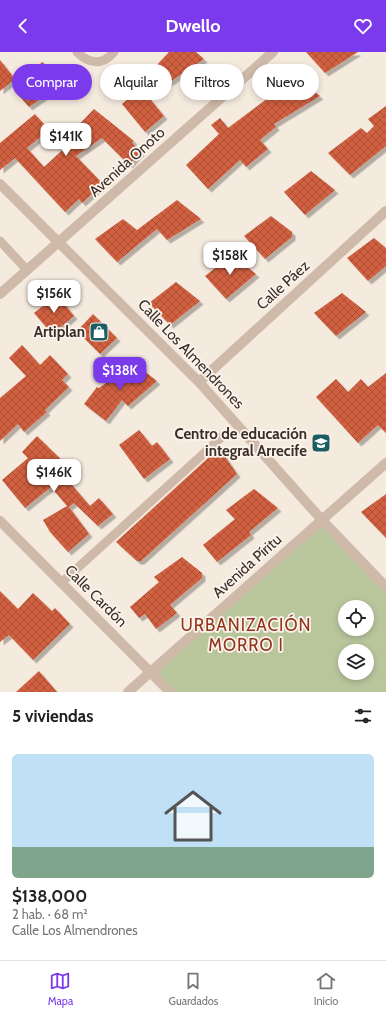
<!DOCTYPE html>
<html lang="es">
<head>
<meta charset="utf-8">
<style>
  :root { --surface:#fff; --page:#f2f2f2; --text:#222; --muted:#767676; --line:#e0e0e0; --accent:#7c3aed }
  body { margin:0; font-family:Cabin,sans-serif; background:var(--page); color:var(--text); height:100vh; display:flex; flex-direction:column; font-size:15px; white-space:nowrap }
  * { box-sizing:border-box; margin:0 }
  p { font-size:13px; color:var(--muted) }
  .icon { flex:none; width:22px; height:22px; fill:none; stroke:currentColor; stroke-width:2; stroke-linecap:round; stroke-linejoin:round }
  .map { position:relative; height:640px; overflow:hidden }
  .details { display:flex; flex-direction:column; background:var(--surface); flex:1 }
  .details>* { flex:none }
  .guide { position:absolute; left:12px; top:12px; width:362px; height:36px; display:flex; gap:8px }
  .fabs { position:absolute; left:338px; top:548px; display:grid; gap:8px }
  .fabs a { display:grid; place-items:center; width:36px; height:36px; border-radius:50%; background:var(--surface); box-shadow:0 2px 6px #0003; font-size:20px }
  .price { position:absolute; translate:-50% -34px; padding:0 9px; border-radius:8px; background:#fff; color:#222; font-size:13px; line-height:26px; filter:drop-shadow(0 1px 2px #0008) }
  .price::after { content:''; position:absolute; left:50%; top:24px; width:12px; height:9px; margin-left:-6px; background:inherit; clip-path:polygon(0 0,100% 0,50% 100%) }
  .price.current { background:var(--accent); color:#fff }
  ul { padding:0; list-style:none }
  li { display:grid; align-content:center; gap:8px; height:212px; padding:0 12px }
  li+li { border-top:1px solid var(--line) }
  li span { display:grid; place-items:center; height:124px; border-radius:6px; color:#555 }
  li>.icon { margin-inline-start:auto }
  span .icon { width:72px; height:72px; fill:#fffc; stroke-width:1 }
  li b { font-size:17px }
  h2 { display:flex; justify-content:space-between; align-items:center; height:48px; padding:0 12px; font-size:17px }
  .pill { padding:0 14px; border-radius:18px; background:var(--surface); box-shadow:0 2px 6px #0003; font-size:14px; line-height:36px }
  .pill.current { background:var(--accent); color:#fff }
  header { display:flex; justify-content:space-between; align-items:center; height:52px; padding:0 12px; background:var(--accent); color:#fff; font-size:18px; font-weight:800 }
  .tab-bar { display:flex; justify-content:space-around; align-items:center; height:56px; border-top:1px solid var(--line); background:var(--surface); font-size:11px; color:var(--muted) }
  .tab-bar a { display:grid; justify-items:center; gap:2px }
  .tab-bar .current { color:var(--accent) }
  .map>svg:first-child { display:block }
  .park { fill:#b9c69c; fill-rule:evenodd }
  .building { fill:url(#building-cross-hatch); filter:url(#shadow) }
  .lines { fill:none; stroke-linecap:round; stroke-linejoin:round }
  .service { stroke:#cfb9a9; stroke-width:9 }
  .minor { stroke:#cfb9a9; stroke-width:10 }
  .labels { text-anchor:middle; dominant-baseline:central; stroke-width:3.5; stroke-linejoin:round; paint-order:stroke }
  .street-label { font-size:15px; fill:#3b2e29; stroke:#fcf4ec }
  .poi-label { font-size:15px; font-weight:bold; fill:#3b2e29; stroke:#fcf4ec; text-anchor:end }
  .quarter-label { font-size:17px; letter-spacing:1px; fill:#92341a; stroke:#fcf4ec }
</style>
</head>
<body>
<header><svg class="icon" aria-label="back" viewBox="0 0 24 24"><path d="M15 5l-7 7 7 7"/></svg>Dwello<svg class="icon" aria-label="heart" viewBox="0 0 24 24"><path d="M12 20l-8-8c-3-5 5-10 8-4 3-6 11-1 8 4z"/></svg></header>
<div class="map">
<svg width="386" height="640" viewBox="0 0 386 640">
  <defs>
    <pattern id="building-cross-hatch" width="8" height="8" patternUnits="userSpaceOnUse"><rect width="8" height="8" fill="#d16141"/><path d="M0 0l8 8M0 8l8-8" fill="none" stroke="#ab5036"/></pattern>
    <filter id="shadow"><feDropShadow dx="3.5" dy="3.5" stdDeviation="0" flood-color="#0004"/></filter>
  </defs>
  <rect width="100%" height="100%" fill="#f5eade"/>
  <path class="park" d="M322,468L386,535V640H170L150,620ZM345,555H367V577H345ZM345,599H367V621H345Z"/>
  <g class="building">
    <path d="M169,0H196L204,7L167,32L154,16Z"/>
    <path d="M306,0H358L325,21Z"/>
    <path d="M0,8L15,27L0,39Z"/>
    <path d="M42,10L66,29L29,55L15,39Z"/>
    <path d="M296,25L320,44L274,72L276,75L260,88L268,97L246,115L240,108L208,137L186,113L219,82L211,73L220,66L228,76Z"/>
    <path d="M141,36L164,64L145,80L122,52Z"/>
    <path d="M386,54V94L350,123L328,101L361,76L367,81L374,74L368,67Z"/>
    <path d="M94,57L134,89L132,91L141,100L129,113L102,86L76,104L103,132L82,151L79,147L65,160L15,106L0,118V91L35,62L49,78L27,96L44,115L71,90L67,85Z"/>
    <path d="M311,119L335,138L305,163L284,140Z"/>
    <path d="M177,148L201,167L167,188L157,177L117,210L95,187L123,167L137,178Z"/>
    <path d="M271,164L292,180V185L265,207L244,184Z"/>
    <path d="M374,186L386,196V214L368,229L347,206Z"/>
    <path d="M232,203L256,222L226,247L205,224Z"/>
    <path d="M176,230L200,249L170,273L149,251Z"/>
    <path d="M342,241L366,260L336,284L314,261Z"/>
    <path d="M57,243L74,264L52,282L34,261Z"/>
    <path d="M93,262L117,286L100,302L77,279Z"/>
    <path d="M22,293L40,313L50,303L68,322L62,328L69,335L45,358L47,360L24,380L18,372L0,389V346L26,324L9,306Z"/>
    <path d="M134,311L157,329L128,354L122,348L106,369L84,352L97,335L99,336Z"/>
    <path d="M386,321V381L378,373L358,391L316,345L336,327L348,340L361,327L368,335Z"/>
    <path d="M139,378L152,394L157,390L170,407L144,427L119,393Z"/>
    <path d="M37,384L73,419L66,426L90,454L99,446L113,462L98,474L74,451L69,455L89,482L68,500L50,480L43,468L67,454L51,435L25,456L2,428L28,406L22,400Z"/>
    <path d="M219,396L237,422L141,509H137L116,490Z"/>
    <path d="M254,437L278,456L249,480L251,483L217,510L203,493L235,467L226,458Z"/>
    <path d="M386,442V486L361,460Z"/>
    <path d="M182,505L202,521V526L170,553L177,561L156,577L145,562L139,566L130,555L159,530L154,525Z"/>
    <path d="M0,539L18,557L33,541L52,559L55,556L70,572L33,608L9,583L0,590Z"/>
    <path d="M39,619L57,640H16Z"/>
  </g>
  <g class="lines">
    <g class="service">
      <path d="M77,0C89,12 102,14 114,0"/>
      <path d="M0,189L27,218"/>
      <path d="M61,531L223,384"/>
    </g>
    <g class="minor">
      <path d="M0,132L199,330L322,468L386,535"/>
      <path d="M0,242L273,0"/>
      <path d="M199,330L386,159"/>
      <path d="M0,469L170,640"/>
      <path d="M128,640L386,411"/>
    </g>
  </g>
  <defs>
    <g id="shop-square" transform="scale(1)"><rect x="-9" y="-9" width="18" height="18" rx="4" fill="#1a5e61" stroke="#fcf4ec"/><path d="M-5-2.5h2.3a2.7 3.5 0 0 1 5.4 0H5L5.5 6h-11ZM-1.5-2.5h3a1.5 2.3 0 0 0-3 0Z" fill="#fff"/></g>
    <g id="school-square" transform="scale(1)"><rect x="-9" y="-9" width="18" height="18" rx="4" fill="#1a5e61" stroke="#fcf4ec"/><path d="M0-5L7-2L0 1L-7-2ZM-4 1L0 2.5L4 1V4Q0 6-4 4Z" fill="#fff"/></g>
  </defs>
  <g fill-rule="evenodd">
    <use href="#shop-square" x="99" y="280"/>
    <use href="#school-square" x="321" y="391"/>
  </g>
  <g class="labels">
    <g class="street-label">
      <text transform="translate(127 110) rotate(-42)">Avenida Onoto</text>
      <text transform="translate(283 233) rotate(-42)">Calle Páez</text>
      <text transform="translate(191 302) rotate(46)">Calle Los Almendrones</text>
      <text transform="translate(247 514) rotate(-42)">Avenida Píritu</text>
      <text transform="translate(96 544) rotate(45)">Calle Cardón</text>
    </g>
    <g class="poi-label">
      <text x="85" y="280">Artiplan</text>
      <text x="307" y="382">Centro de educación<tspan x="307" dy="17">integral Arrecife</tspan></text>
    </g>
    <g class="quarter-label">
      <text x="246" y="573">URBANIZACIÓN<tspan x="246" dy="20">MORRO I</tspan></text>
    </g>
  </g>
</svg>
<div class="fabs">
<a><svg class="icon" aria-label="locate" viewBox="0 0 24 24"><circle cx="12" cy="12" r="6"/><path d="M12 2v4M12 18v4M2 12h4M18 12h4"/></svg></a>
<a><svg class="icon" aria-label="layers" viewBox="0 0 24 24"><path d="M12 4l9 5-9 5-9-5zM3 14l9 5 9-5"/></svg></a>
</div>
<b class="price" style="left:66px;top:105px">$141K</b>
<b class="price" style="left:230px;top:224px">$158K</b>
<b class="price" style="left:54px;top:262px">$156K</b>
<b class="price current" style="left:120px;top:339px">$138K</b>
<b class="price" style="left:54px;top:441px">$146K</b>
<div class="guide">
<a class="pill current">Comprar</a>
<a class="pill">Alquilar</a>
<a class="pill">Filtros</a>
<a class="pill">Nuevo</a>
</div>
</div>
<section class="details">
<h2>5 viviendas<svg class="icon" aria-label="filters" viewBox="0 0 24 24"><path d="M4 7h16M4 17h16"/><circle cx="9" cy="7" r="2"/><circle cx="15" cy="17" r="2"/></svg></h2>
<ul>
<li><span style="background:linear-gradient(#bfe0f5 75%,#7fa58c 0)"><svg class="icon" aria-label="home" viewBox="0 0 24 24"><path d="M3 11l9-7 9 7M6 9v11h12V9"/></svg></span><div><b>$138,000</b><p>2 hab. · 68 m²</p><p>Calle Los Almendrones</p></div></li>
</ul>
</section>
<nav class="tab-bar">
<a class="current"><svg class="icon" aria-label="map" viewBox="0 0 24 24"><path d="M3 6l6-2 6 2 6-2v14l-6 2-6-2-6 2zM9 4v14M15 6v14"/></svg>Mapa</a>
<a><svg class="icon" aria-label="saved" viewBox="0 0 24 24"><path d="M7 4h10v16l-5-4-5 4z"/></svg>Guardados</a>
<a><svg class="icon" aria-label="home" viewBox="0 0 24 24"><path d="M3 11l9-7 9 7M6 9v11h12V9"/></svg>Inicio</a>
</nav>
</body>
</html>
